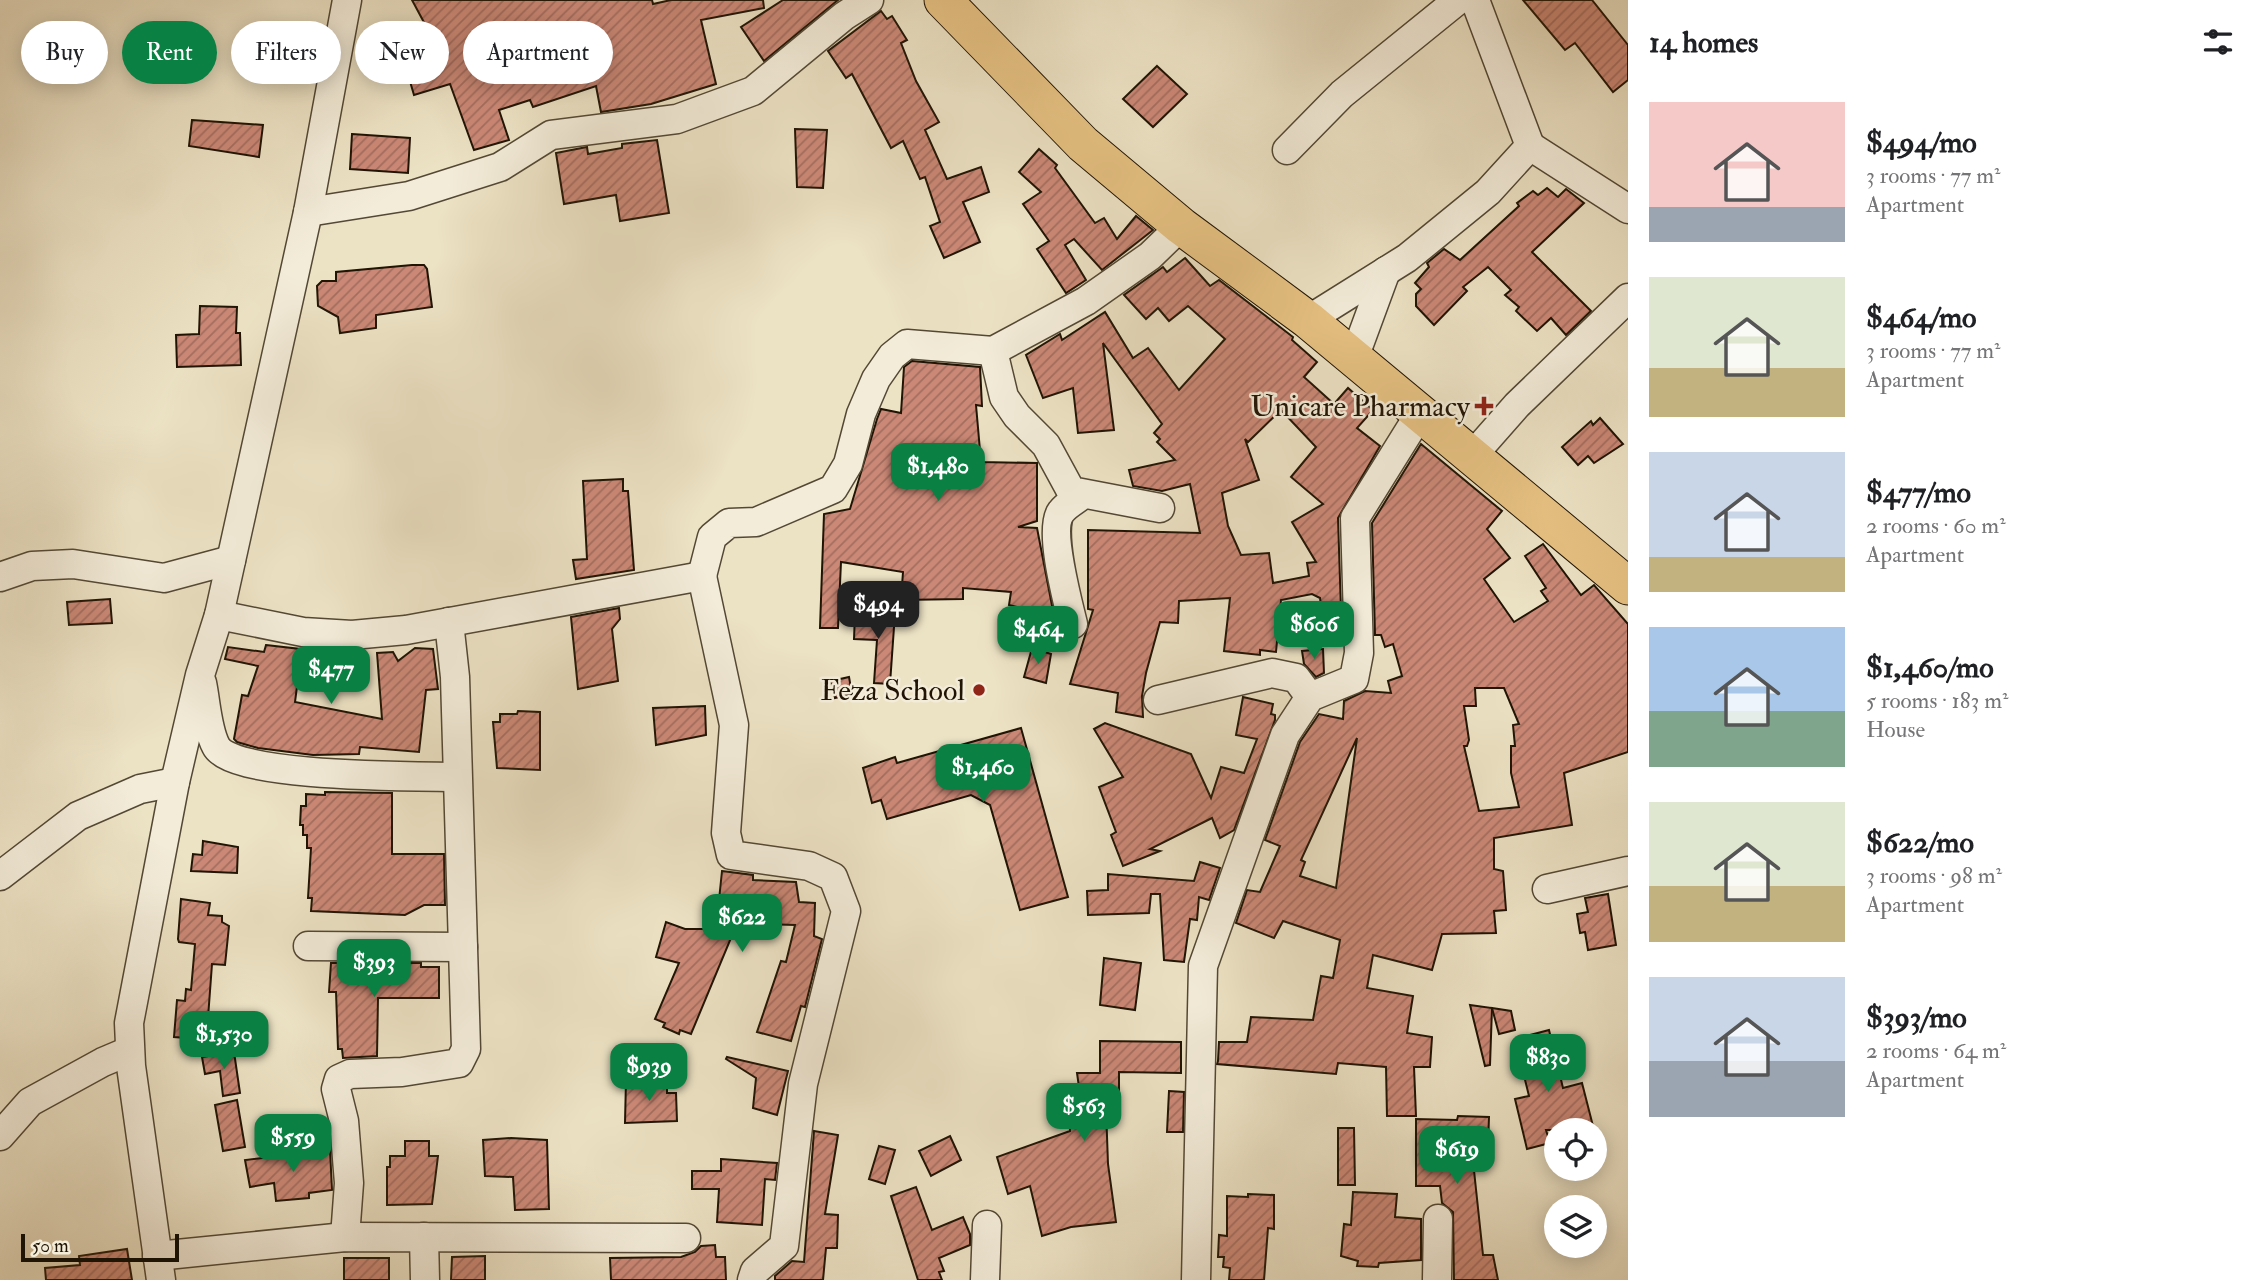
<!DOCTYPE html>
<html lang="en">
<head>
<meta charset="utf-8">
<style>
  :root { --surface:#fff; --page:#f6f6f6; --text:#202124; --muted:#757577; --accent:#0b8043 }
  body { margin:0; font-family:"IM FELL Double Pica",serif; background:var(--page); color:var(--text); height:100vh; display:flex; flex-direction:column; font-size:26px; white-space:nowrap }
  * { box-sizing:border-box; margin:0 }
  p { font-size:23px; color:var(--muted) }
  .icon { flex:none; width:38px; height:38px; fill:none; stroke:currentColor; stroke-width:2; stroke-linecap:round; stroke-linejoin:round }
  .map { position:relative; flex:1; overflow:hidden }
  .sheet { display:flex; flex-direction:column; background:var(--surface); width:630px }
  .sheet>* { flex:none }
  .hud { position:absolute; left:21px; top:21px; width:665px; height:63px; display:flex; gap:14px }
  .tools { position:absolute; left:1544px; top:1118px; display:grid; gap:14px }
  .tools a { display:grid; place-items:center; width:63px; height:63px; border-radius:50%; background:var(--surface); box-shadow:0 4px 18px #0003; font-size:35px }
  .scale { position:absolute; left:21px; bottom:18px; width:158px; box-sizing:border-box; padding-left:7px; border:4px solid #201405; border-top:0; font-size:19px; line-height:24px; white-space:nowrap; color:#201405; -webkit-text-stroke:5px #f3ecd9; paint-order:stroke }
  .price { position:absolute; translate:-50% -60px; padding:0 16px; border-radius:14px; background:var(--accent); color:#fff; font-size:23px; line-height:46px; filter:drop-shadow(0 2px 4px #0008) }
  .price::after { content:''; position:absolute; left:50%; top:42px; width:21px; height:16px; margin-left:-10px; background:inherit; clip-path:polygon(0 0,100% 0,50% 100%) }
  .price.current { background:#222; color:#fff }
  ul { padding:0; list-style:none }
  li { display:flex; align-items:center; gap:21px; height:175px; padding:0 21px }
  li span { display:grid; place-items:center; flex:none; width:196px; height:140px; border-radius:0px; color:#555 }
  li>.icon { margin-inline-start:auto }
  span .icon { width:84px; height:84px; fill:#fffc; stroke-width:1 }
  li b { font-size:30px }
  h2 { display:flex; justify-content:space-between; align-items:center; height:84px; padding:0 21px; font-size:30px }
  .tag { padding:0 24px; border-radius:32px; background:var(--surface); box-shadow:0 4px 18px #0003; font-size:24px; line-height:63px }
  .tag.current { background:var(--accent); color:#fff }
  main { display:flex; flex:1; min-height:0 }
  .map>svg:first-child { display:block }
  .building { fill:url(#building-hatch); stroke:#201405; stroke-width:2; fill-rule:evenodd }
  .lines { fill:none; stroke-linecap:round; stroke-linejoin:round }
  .minor-casing { stroke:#534835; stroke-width:31 }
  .major-casing { stroke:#201405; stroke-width:39 }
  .minor { stroke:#f3ecd9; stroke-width:28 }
  .major { stroke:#e6c182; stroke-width:37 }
  .poi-dot { fill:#8f2418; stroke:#f3ecd9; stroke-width:2.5 }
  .labels { text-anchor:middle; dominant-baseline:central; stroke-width:5; stroke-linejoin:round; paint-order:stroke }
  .poi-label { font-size:30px; fill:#201405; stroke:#f3ecd9; text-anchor:end }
</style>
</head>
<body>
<main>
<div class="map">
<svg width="1628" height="1280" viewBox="0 0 1628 1280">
  <defs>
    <pattern id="building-hatch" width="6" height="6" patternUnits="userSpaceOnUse" patternTransform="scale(1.75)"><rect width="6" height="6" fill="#cb8876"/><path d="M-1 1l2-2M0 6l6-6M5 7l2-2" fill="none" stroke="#a46e5f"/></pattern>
  </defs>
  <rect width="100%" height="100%" fill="#ece2c4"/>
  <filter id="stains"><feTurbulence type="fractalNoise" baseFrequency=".00286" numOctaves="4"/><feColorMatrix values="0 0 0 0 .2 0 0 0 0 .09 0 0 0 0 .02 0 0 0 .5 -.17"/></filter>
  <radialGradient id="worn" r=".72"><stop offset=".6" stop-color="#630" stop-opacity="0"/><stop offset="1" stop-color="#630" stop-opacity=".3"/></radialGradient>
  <g class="building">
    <path d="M412,0H652L653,4L671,0H763L764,8L701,20L716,84L651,104L601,112L596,86L533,107L530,100L499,110L509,140L474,150L450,84L414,95L397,37L427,28Z"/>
    <path d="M783,0H838L764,61L741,27Z"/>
    <path d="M1523,0H1592L1628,45V80L1613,92L1575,43L1565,50Z"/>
    <path d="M881,11L887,19L892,16L907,40L901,43L916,81L939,122L925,130L947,179L981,167L989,192L963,202L980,242L944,258L930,226L940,222L925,177L920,179L903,141L891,148L852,74L846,78L828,51Z"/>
    <path d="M1157,66L1187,94L1153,127L1123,99Z"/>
    <path d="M192,120L263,125L259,157L189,146Z"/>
    <path d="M795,129L827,130L823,188L797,187Z"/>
    <path d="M352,134L410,138L408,173L350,169Z"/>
    <path d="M657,140L669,213L620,221L616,195L564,204L556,153L587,147L588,154L622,148V144Z"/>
    <path d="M1039,149L1057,165L1055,168L1095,223L1104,218L1117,239L1136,216L1153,230L1102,270L1074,239L1065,245L1086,280L1066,293L1037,249L1049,241L1023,204L1041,192L1019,172Z"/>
    <path d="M1547,188L1558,197L1566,189L1584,203L1532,252L1591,311L1566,335L1551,318L1537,331L1516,311L1519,307L1505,295L1511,290L1488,267L1463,287L1467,291L1434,325L1416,306V294L1421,289L1415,283L1429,267L1427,263L1444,249L1460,260L1519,206L1517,203L1533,191L1538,195Z"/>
    <path d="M1185,258L1210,286L1219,280L1293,337L1292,340L1317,362L1304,377L1334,404L1348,388L1373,410L1357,428L1380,446L1338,518L1342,642L1326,644L1320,598L1312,594L1281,600L1276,652L1260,650V655L1224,651L1230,598L1179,601L1178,623L1160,622L1146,673L1142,696L1143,717L1116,712L1118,693L1070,684L1093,610L1088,609V530L1200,533L1190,484L1162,491L1133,486L1129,470L1175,460L1157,442L1160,439L1154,433L1162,424L1103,343L1114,430L1078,433L1073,388L1043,398L1026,355L1060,334L1062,340L1105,312L1133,358L1148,348L1179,390L1225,339L1188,306L1169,321L1158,308L1146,319L1124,295L1163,267L1167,272ZM1281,410L1316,447L1291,477L1323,504L1292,522L1316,562L1307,563L1309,576L1273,583L1269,553L1241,555L1228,526L1222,493L1259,480L1245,439L1248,442Z"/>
    <path d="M412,265H424L427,269L432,307L376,315V328L340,333L338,317L318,306L317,286L322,281H336V272Z"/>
    <path d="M200,306L237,307L236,333H240L241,365L177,367L176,335L199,334Z"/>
    <path d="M912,361L980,367L982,406L976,405L981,462L1037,463V521L1018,527L1037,528L1054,616L1009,605L1011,592L963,588V599L901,600L903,572L841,562L838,628H820L824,514L850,509L877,419L881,409L901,413L904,367Z"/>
    <path d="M1600,418L1623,444L1594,463L1588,456L1578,465L1562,447L1591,421L1593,425Z"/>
    <path d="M1421,444L1502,511L1487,529L1510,558L1484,579L1514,622L1548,601L1541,591L1546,588L1525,556L1543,544L1581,595L1594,585L1628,624V752L1564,773L1572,825L1494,838V869L1503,871L1506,910L1494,911L1496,933L1442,934L1432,970L1373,955L1367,988L1413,996L1407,1033L1432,1037L1430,1067H1414L1416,1116H1387L1386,1067L1338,1063L1336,1074L1217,1064L1218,1061L1219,1042H1247L1251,1017L1313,1020L1321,976L1333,978L1340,940L1283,921L1274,938L1236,923L1247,890L1260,892L1280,846L1265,840L1300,742L1319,714L1343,719L1344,701L1365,691L1391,693L1388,681L1402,676L1393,644L1385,647L1381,635H1375L1372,523ZM1475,688H1504L1519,724L1513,725L1515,746H1511V773L1519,807L1479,811L1464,746H1467L1469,740L1464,706H1476ZM1357,738L1336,888L1300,876L1305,862L1301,860Z"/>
    <path d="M623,479V491H628L634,570L576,579L573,560L587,559L583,481Z"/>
    <path d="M110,599L112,623L69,625L67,602Z"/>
    <path d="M619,608L620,619L612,629L618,681L578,689L571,617Z"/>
    <path d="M895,613L890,684L874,683L877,640L854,639L855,614Z"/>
    <path d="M266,645L309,650L306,672L299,671L295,702L382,719L377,653L393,652L398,661L415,648L433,649L438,689L426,690L419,752L360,747L359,754L313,755L258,748L237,742L234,739L242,695L248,696L258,666L225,659L228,647L264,652Z"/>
    <path d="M1032,648L1051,654L1046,683L1024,677Z"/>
    <path d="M1323,649L1324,673L1316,677L1304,664L1302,651Z"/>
    <path d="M849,677L852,694L835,698L831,681Z"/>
    <path d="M1243,697L1273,704L1271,714L1275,715V720L1234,830L1220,838L1212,818L1150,849L1160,851L1123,866L1111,835L1116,832L1099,787L1123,777L1094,729L1105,723L1191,754L1211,798L1221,767L1244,773L1257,739L1236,735Z"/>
    <path d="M705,706L706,735L656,745L653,708Z"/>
    <path d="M518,711L540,712V770L497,768L493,722H500V714H517Z"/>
    <path d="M1021,728L1068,897L1020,910L990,805L971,795L887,819L881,800L872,803L863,768L895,757L897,763Z"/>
    <path d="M325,792L392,793V854H444L445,905H424L405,915L311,911L312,898H308L311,848H307V835H303V825H300L301,806H306V794L325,795Z"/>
    <path d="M203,841L238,847L237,873L191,871L193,854L202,855Z"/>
    <path d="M1200,862L1220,868L1209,900L1199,897L1197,920L1190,919L1184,962L1164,960L1160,894H1151L1149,913L1088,915L1087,891L1108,890V874L1194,881Z"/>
    <path d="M722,871L753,875V880L796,882L799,902L815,903L814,936L822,939L805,1007L801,1006L791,1041L757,1032L781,961L786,962L795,925L759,924L762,915L743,909L691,1034L680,1030L679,1034L663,1027L665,1023L655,1019L679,963L656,957L666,922L685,929H716Z"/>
    <path d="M1608,894L1616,945L1588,950L1585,932L1580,933L1577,914L1588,912L1585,898Z"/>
    <path d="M181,899L210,903L208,915L222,916V922L229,926L225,965L212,964L206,1045L187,1043V1038L174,1037L177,1000L185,1001L186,989L191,990L195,944L179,942L178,939Z"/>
    <path d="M1104,958L1141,963L1135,1010L1100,1005Z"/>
    <path d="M331,963H421V967H439V998H378L377,1056L343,1058L342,1049H338L336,992H329Z"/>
    <path d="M1470,1005L1492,1008L1490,1065L1485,1066Z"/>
    <path d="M1492,1008L1511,1011L1515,1030L1499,1034Z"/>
    <path d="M1549,1030L1563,1088L1582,1083L1594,1130H1546L1550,1143L1527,1149L1515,1099L1529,1096L1515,1039Z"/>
    <path d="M1100,1041L1181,1042V1073L1119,1072V1108H1106L1108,1164L1116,1222L1071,1227L1042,1236L1030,1186L1008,1194L997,1157L1070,1131L1069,1104H1076V1094H1080L1077,1073H1100Z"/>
    <path d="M234,1052L240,1093L223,1096L220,1071L205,1074L202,1057Z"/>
    <path d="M727,1057L788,1071L777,1115L753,1108L756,1078L726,1059Z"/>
    <path d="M626,1080L656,1082V1087H667V1093H676L677,1121L625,1123Z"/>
    <path d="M1169,1091L1184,1092L1183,1132H1167Z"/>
    <path d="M237,1100L245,1147L223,1151L215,1105Z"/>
    <path d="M1458,1116L1489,1117L1488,1145H1476L1478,1160L1473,1161L1483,1255H1493L1498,1280H1454L1453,1212L1442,1203L1440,1186H1416V1119L1457,1120Z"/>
    <path d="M1338,1128H1354L1355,1185H1338Z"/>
    <path d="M814,1131L838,1135L825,1214L838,1215L837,1248H826L823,1280H775V1276L792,1261L804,1262Z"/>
    <path d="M950,1136L961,1160L931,1176L919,1151Z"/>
    <path d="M511,1138L547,1140L549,1209L515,1210L513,1177L485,1176L483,1140Z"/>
    <path d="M405,1141H429V1156H438L432,1204L387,1205V1167H390V1156H405Z"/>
    <path d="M879,1146L895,1150L885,1184L869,1179Z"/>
    <path d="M330,1150L332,1190L309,1193V1198L276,1201L274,1183L250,1187L245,1160Z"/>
    <path d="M721,1159L777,1163L775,1180L765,1179L762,1225L717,1222L719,1189H692V1171H721Z"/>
    <path d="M916,1187L932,1230L963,1217L970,1234V1245L939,1258L944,1271L939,1272L942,1280H918L891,1196Z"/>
    <path d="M1353,1192L1397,1194L1395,1217L1421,1219V1260L1379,1263L1378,1267L1357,1266L1358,1261L1341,1256L1344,1224L1351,1225Z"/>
    <path d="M1248,1194L1274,1195V1229L1268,1228L1264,1280H1229L1230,1268L1223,1267L1224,1257H1218L1219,1235L1227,1236V1196L1248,1197Z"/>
    <path d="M715,1245L716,1257H725L726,1280H611L610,1258L681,1257L695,1252L701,1246Z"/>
    <path d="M127,1249L132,1280H46L45,1268L80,1265L79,1256Z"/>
    <path d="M485,1256V1280H451L452,1257Z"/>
    <rect x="344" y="1258" width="45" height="22"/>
  </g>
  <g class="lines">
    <g class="minor-casing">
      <g id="minor">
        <path d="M1530,146L1628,209"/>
        <path d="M1287,150L1342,94L1458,0"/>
        <path d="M308,212L409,196L500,167L551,135L677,119L753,91L844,16L869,0"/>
        <path d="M1308,320L1407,258L1488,192L1530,146L1475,0"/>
        <path d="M993,351L1004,397L1017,416L1046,445L1071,491L1160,508"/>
        <path d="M1354,358L1386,271"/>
        <path d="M1473,455L1517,405L1628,298"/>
        <path d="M702,576L712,537L729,523L756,522L833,489L848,464L861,414L876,379L892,356L907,344L993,351L1086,301L1150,256L1181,226"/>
        <path d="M0,577L32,566L73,564L164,578L231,560"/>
        <path d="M219,615L303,632L352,635L406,630L702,576L734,725L726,833L731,855L809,866L833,877L846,911L803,1084L784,1246L755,1271L752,1280"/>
        <path d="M1073,624C1068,603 1048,529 1061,512C1066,505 1076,500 1082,495"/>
        <path d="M202,683C206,702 207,729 216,746C231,778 418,776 457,777"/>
        <path d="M1158,700L1272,673L1296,678L1310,697"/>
        <path d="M0,876L78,816L140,789L175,782"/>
        <path d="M1547,889L1628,871"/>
        <path d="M308,946L463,947"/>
        <path d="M0,1136L30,1102L103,1062L129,1051"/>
        <path d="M345,1237L349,1183L344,1121L336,1089L339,1079L350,1074L402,1072L459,1063L466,1049L455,677L449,622"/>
        <path d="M424,1237L425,1280"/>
        <path d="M157,1256L345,1237L686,1238"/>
        <path d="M161,1280L131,1066L129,1023L175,782L200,675L219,615L308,212L347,0"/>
        <path d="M985,1280L987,1225"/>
        <path d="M1196,1280L1203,966L1285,735L1310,697L1354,679L1359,653L1355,518L1421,412"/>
        <path d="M1437,1280L1438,1219"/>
      </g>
    </g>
    <g class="major-casing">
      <path id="major" d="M943,0L1083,144L1181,226L1308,320L1628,586"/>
    </g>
    <use href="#minor" class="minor"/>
    <use href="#major" class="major"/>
  </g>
  <g class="poi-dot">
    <path d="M1480.5 395.5h7v7h7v7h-7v7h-7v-7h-7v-7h7z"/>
    <circle cx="979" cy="690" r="7"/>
  </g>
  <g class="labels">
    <g class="poi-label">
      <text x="1470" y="406">Unicare Pharmacy</text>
      <text x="965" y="690">Feza School</text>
    </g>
  </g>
  <rect width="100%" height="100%" filter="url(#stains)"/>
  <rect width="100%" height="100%" fill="url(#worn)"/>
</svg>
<div class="tools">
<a><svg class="icon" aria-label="locate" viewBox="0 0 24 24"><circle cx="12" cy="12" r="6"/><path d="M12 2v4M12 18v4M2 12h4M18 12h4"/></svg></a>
<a><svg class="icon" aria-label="layers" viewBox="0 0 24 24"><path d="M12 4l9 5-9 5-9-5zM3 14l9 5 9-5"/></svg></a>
</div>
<div class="scale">50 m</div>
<b class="price" style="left:938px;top:503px">$1,480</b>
<b class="price current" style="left:878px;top:641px">$494</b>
<b class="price" style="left:1314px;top:661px">$606</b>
<b class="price" style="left:1038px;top:666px">$464</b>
<b class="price" style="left:331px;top:706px">$477</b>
<b class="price" style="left:983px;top:804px">$1,460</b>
<b class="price" style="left:742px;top:954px">$622</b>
<b class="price" style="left:374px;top:999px">$393</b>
<b class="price" style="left:224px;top:1071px">$1,530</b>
<b class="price" style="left:1548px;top:1094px">$830</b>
<b class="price" style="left:649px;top:1103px">$939</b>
<b class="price" style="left:1084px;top:1143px">$563</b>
<b class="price" style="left:293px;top:1174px">$559</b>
<b class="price" style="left:1457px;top:1186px">$619</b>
<div class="hud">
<a class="tag">Buy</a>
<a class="tag current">Rent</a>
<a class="tag">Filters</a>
<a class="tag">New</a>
<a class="tag">Apartment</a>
</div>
</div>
<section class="sheet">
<h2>14 homes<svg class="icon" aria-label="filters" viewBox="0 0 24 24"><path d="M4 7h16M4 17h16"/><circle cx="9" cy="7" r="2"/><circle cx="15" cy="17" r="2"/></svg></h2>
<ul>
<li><span style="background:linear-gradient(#f6c9c9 75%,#9aa5b1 0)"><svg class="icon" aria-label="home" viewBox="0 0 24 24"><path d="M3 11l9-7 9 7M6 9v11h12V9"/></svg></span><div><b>$494/mo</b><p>3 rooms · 77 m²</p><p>Apartment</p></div></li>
<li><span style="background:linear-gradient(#dfe7d0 65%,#c2b280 0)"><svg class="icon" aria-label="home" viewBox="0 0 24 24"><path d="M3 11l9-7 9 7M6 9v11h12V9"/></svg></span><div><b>$464/mo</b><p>3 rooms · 77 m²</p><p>Apartment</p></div></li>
<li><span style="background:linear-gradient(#c9d6e8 75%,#c2b280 0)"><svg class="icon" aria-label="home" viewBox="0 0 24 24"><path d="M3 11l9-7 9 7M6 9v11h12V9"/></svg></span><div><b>$477/mo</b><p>2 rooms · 60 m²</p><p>Apartment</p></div></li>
<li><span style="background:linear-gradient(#a9c7e8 60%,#7fa58c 0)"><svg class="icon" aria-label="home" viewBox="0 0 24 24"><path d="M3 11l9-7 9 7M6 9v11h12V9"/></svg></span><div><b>$1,460/mo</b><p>5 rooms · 183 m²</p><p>House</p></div></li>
<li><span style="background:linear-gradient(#dfe7d0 60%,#c2b280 0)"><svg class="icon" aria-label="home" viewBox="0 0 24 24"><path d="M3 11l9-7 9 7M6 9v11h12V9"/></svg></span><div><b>$622/mo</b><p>3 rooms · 98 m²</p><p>Apartment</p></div></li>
<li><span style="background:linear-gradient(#c9d6e8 60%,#9aa5b1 0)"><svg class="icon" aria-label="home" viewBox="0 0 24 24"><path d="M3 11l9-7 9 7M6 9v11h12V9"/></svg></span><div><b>$393/mo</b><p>2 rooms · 64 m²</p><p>Apartment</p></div></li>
</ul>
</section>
</main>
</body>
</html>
